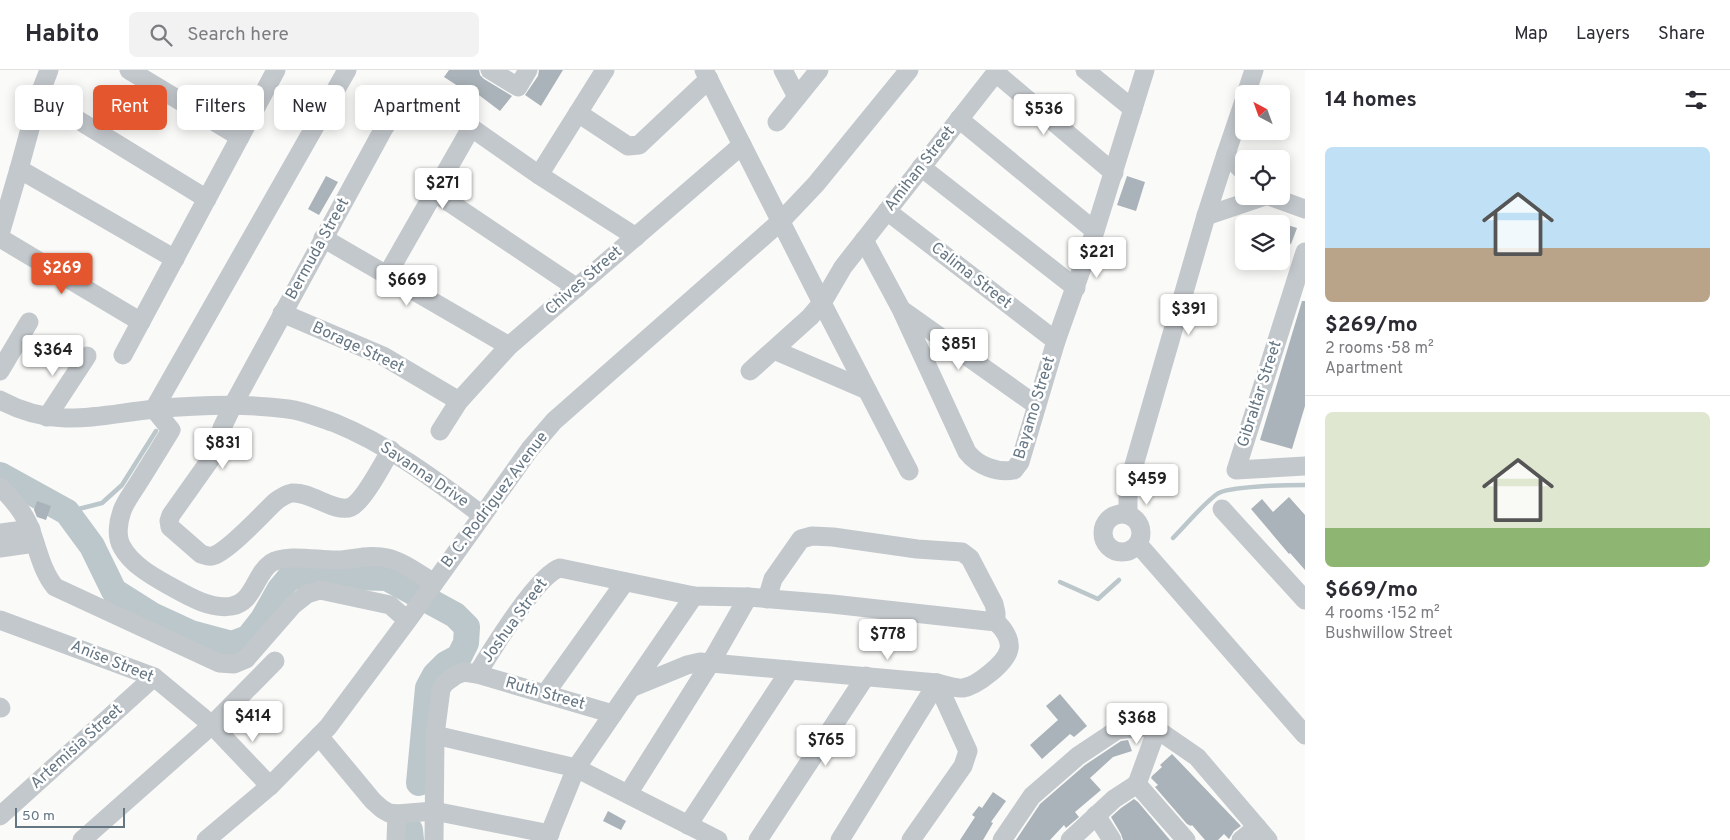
<!DOCTYPE html>
<html lang="en">
<head>
<meta charset="utf-8">
<style>
  :root { --surface:#fff; --page:#f2f2f3; --text:#2b2b33; --muted:#7c7c81; --line:#e1e1e2; --accent:#e4572e }
  body { margin:0; font-family:Overpass,sans-serif; background:var(--page); color:var(--text); height:100vh; display:flex; flex-direction:column; font-size:19px; white-space:nowrap }
  * { box-sizing:border-box; margin:0 }
  p { font-size:16px; color:var(--muted) }
  .icon { flex:none; width:28px; height:28px; fill:none; stroke:currentColor; stroke-width:2; stroke-linecap:round; stroke-linejoin:round }
  .map { position:relative; flex:1; overflow:hidden }
  .drawer { display:flex; flex-direction:column; background:var(--surface); width:425px }
  .drawer>* { flex:none }
  .guide { position:absolute; left:15px; top:15px; width:475px; height:45px; display:flex; gap:10px }
  .needle { width:32px; rotate:319deg }
  .buttons { position:absolute; left:1235px; top:15px; display:grid; gap:10px }
  .buttons a { display:grid; place-items:center; width:55px; height:55px; border-radius:8px; background:var(--surface); box-shadow:0 2px 12px #0003; font-size:25px }
  .scale { position:absolute; left:15px; bottom:12px; width:110px; box-sizing:border-box; padding-left:5px; border:2px solid #657683; border-top:0; font-size:14px; line-height:18px; white-space:nowrap; color:#657683; -webkit-text-stroke:4px #fff; paint-order:stroke }
  .price { position:absolute; translate:-50% -42px; padding:0 11px; border-radius:5px; background:#fff; color:#222; font-size:16px; line-height:32px; filter:drop-shadow(0 1px 2px #0008) }
  .price::after { content:''; position:absolute; left:50%; top:30px; width:15px; height:11px; margin-left:-8px; background:inherit; clip-path:polygon(0 0,100% 0,50% 100%) }
  .price.on { background:var(--accent); color:#fff }
  ul { padding:0; list-style:none }
  li { display:grid; align-content:center; gap:10px; height:265px; padding:0 20px }
  li+li { border-top:1px solid var(--line) }
  li span { display:grid; place-items:center; height:155px; border-radius:8px; color:#555 }
  li>.icon { margin-inline-start:auto }
  span .icon { width:90px; height:90px; fill:#fffc; stroke-width:1 }
  li b { font-size:21px }
  h2 { display:flex; justify-content:space-between; align-items:center; height:60px; padding:0 20px; font-size:21px }
  .tag { padding:0 18px; border-radius:8px; background:var(--surface); box-shadow:0 2px 12px #0003; font-size:18px; line-height:45px }
  .tag.on { background:var(--accent); color:#fff }
  header { display:flex; align-items:center; gap:30px; box-sizing:border-box; height:70px; padding:0 25px; background:var(--surface); border-bottom:1px solid var(--line) }
  header strong { font-size:24px }
  nav { display:flex; gap:28px; margin-inline-start:auto; font-size:18px }
  .search { width:350px; height:45px; background:var(--page); display:flex; align-items:center; gap:12px; box-sizing:border-box; padding:0 18px; border-radius:8px; color:var(--muted); font-size:19px }
  main { display:flex; flex:1; min-height:0 }
  .map>svg:first-child { display:block }
  .lines { fill:none; stroke-linecap:round; stroke-linejoin:round }
  .stream { stroke:#bbc7cb; stroke-width:4.5 }
  .river { stroke:#bbc7cb; stroke-width:26 }
  .building { fill:#aab3b9 }
  .minor { stroke:#c3c8cc; stroke-width:19 }
  .labels { text-anchor:middle; dominant-baseline:central; stroke-width:5; stroke-linejoin:round; paint-order:stroke }
  .street-label { font-size:16px; fill:#657683; stroke:#fff }
</style>
</head>
<body>
<header>
<strong>Habito</strong>
<div class="search"><svg class="icon" aria-label="search" viewBox="0 0 24 24"><circle cx="10" cy="10" r="6"/><path d="M15 15l6 6"/></svg>Search here</div>
<nav><a>Map</a><a>Layers</a><a>Share</a></nav>
</header>
<main>
<div class="map">
<svg width="1305" height="770" viewBox="0 0 1305 770">
  <rect width="100%" height="100%" fill="#fafaf8"/>
  <g class="lines">
    <g class="stream">
      <path d="M67,442L102,433L122,415L156,361"/>
      <path d="M1173,468C1187,454 1202,435 1217,424C1227,416 1290,415 1305,415"/>
      <path d="M1060,512L1098,529L1119,510"/>
    </g>
    <g class="river">
      <path d="M0,405L67,442L92,476L114,521L152,545L191,563L232,574L248,568L263,549L280,519L290,507L312,506L387,508L455,545L467,557L466,573L459,587L446,594L435,605L428,618L419,713"/>
      <path d="M410,760L411,770"/>
    </g>
  </g>
  <g class="building">
    <path d="M449,0H479L480,5L484,9L512,26L500,41L467,16L464,20L444,7Z"/>
    <path d="M539,0H563L541,36L525,25L538,6Z"/>
    <path d="M326,106L338,112L319,145L308,139Z"/>
    <path d="M1127,106L1145,112L1136,141L1117,135Z"/>
    <path d="M1281,153L1297,158L1291,174L1281,171Z"/>
    <path d="M1302,231H1305V336L1292,379L1260,370Z"/>
    <path d="M1289,427L1305,445V500L1290,483L1289,484L1251,439L1262,429L1273,442Z"/>
    <path d="M37,431L51,436L46,450L37,447L34,440Z"/>
    <path d="M1060,624L1087,656L1074,667L1070,664L1042,689L1030,675L1058,650L1046,636Z"/>
    <path d="M1128,670L1132,681L1113,687L1090,708L1101,720L1075,742L1079,747L1066,758L1064,755L1050,770H1016L1040,734L1085,695L1121,671Z"/>
    <path d="M1172,684L1241,756L1234,761L1229,769L1224,764L1218,770H1205L1192,755L1191,756L1187,754L1155,717L1158,715L1151,708L1152,706L1162,697L1160,695Z"/>
    <path d="M993,722L1006,731L991,752L993,753L983,770H960L975,747L972,745L979,736L982,738Z"/>
    <path d="M1134,729L1138,732L1170,770H1123L1121,764L1111,747L1121,738Z"/>
    <path d="M608,741L626,751L621,760L603,751Z"/>
  </g>
  <g class="lines">
    <g class="minor">
      <path d="M49,0L39,26L19,99L175,189"/>
      <path d="M129,0L240,67"/>
      <path d="M347,0L154,339L171,360C160,378 149,396 137,415C132,423 125,432 122,441C118,452 116,467 122,477C131,494 152,506 168,515C186,525 210,540 232,536C254,532 255,504 271,493C287,483 320,491 339,490C355,489 371,484 387,488C404,492 419,504 434,513"/>
      <path d="M490,0L518,17L528,0"/>
      <path d="M704,0L822,233L909,401"/>
      <path d="M783,0L797,27"/>
      <path d="M1085,0L1133,39"/>
      <path d="M996,3L1114,103"/>
      <path d="M1246,24L1254,0"/>
      <path d="M39,26L207,129"/>
      <path d="M1244,31L1226,84L1244,102"/>
      <path d="M578,43L628,76L639,75L709,9"/>
      <path d="M959,49L1095,161"/>
      <path d="M777,52L819,0"/>
      <path d="M921,97L1076,218"/>
      <path d="M539,105L605,0"/>
      <path d="M434,122L577,218"/>
      <path d="M1269,126L1305,139"/>
      <path d="M887,141L1056,271"/>
      <path d="M1206,146L1265,126"/>
      <path d="M0,164L19,99"/>
      <path d="M0,168L141,252"/>
      <path d="M323,168L509,276"/>
      <path d="M864,170L901,239L967,382C978,396 997,403 1014,400L1020,392L1056,271L1095,161L1145,0"/>
      <path d="M1305,182L1236,400L1305,396"/>
      <path d="M387,205L471,58"/>
      <path d="M902,240L1036,335"/>
      <path d="M282,243L383,286L459,331"/>
      <path d="M774,280L867,320"/>
      <path d="M123,285L276,0"/>
      <path d="M0,301L29,252"/>
      <path d="M750,301L810,247L822,233L843,197L998,0"/>
      <path d="M0,330C56,360 97,345 155,339C198,335 245,333 288,339C304,341 320,348 335,353C389,375 435,410 482,445"/>
      <path d="M47,347L87,286"/>
      <path d="M440,361L459,331L509,276L742,75"/>
      <path d="M391,380C383,393 364,431 351,437C336,444 310,421 292,423C286,424 280,428 275,432C263,443 227,483 212,486C208,487 205,485 201,484L170,457L169,451L171,445L215,383L222,358L233,335L384,58C395,42 404,20 426,26L539,105L636,167"/>
      <path d="M0,417C12,428 26,445 31,461C38,480 42,501 55,517L219,593L234,594L246,589L293,535L307,524L320,520L390,535L407,550"/>
      <path d="M1222,439L1305,530"/>
      <circle cx="1122" cy="463" r="19"/>
      <path d="M1128,444V416L1206,146L1226,84"/>
      <path d="M0,463L31,459"/>
      <path d="M1138,474L1305,665"/>
      <path d="M0,478L35,473"/>
      <path d="M694,526L576,698L718,770"/>
      <path d="M767,529L773,509L801,469L812,466L833,467L917,479L962,482L970,488L994,534L996,543V552"/>
      <path d="M0,550L154,607L212,655L270,716"/>
      <path d="M477,604C490,583 538,504 560,498L694,526L748,527L832,534L996,552C1003,558 1011,569 1009,579C1006,593 977,616 963,618C955,619 945,615 937,613"/>
      <path d="M631,618L687,595L700,592L937,613L840,770"/>
      <path d="M545,624L625,512"/>
      <path d="M0,637L1,638"/>
      <path d="M435,665L576,698L547,770"/>
      <path d="M319,666L373,731L382,739L389,743L397,744L434,741L550,764"/>
      <path d="M1137,714L1157,659"/>
      <path d="M628,724L711,592L748,527"/>
      <path d="M1096,745L1112,770"/>
      <path d="M0,746L154,607"/>
      <path d="M688,755L790,600"/>
      <path d="M82,770L212,655L275,591"/>
      <path d="M206,770L270,716L328,657L410,547L530,379L554,351L781,151L816,114L909,0"/>
      <path d="M396,770L397,744"/>
      <path d="M434,770L435,665L441,619L445,613L456,605L464,602L477,604L613,644"/>
      <path d="M758,770L866,606"/>
      <path d="M911,770L963,696L968,681L937,613"/>
      <path d="M1002,770L1032,726L1078,686L1117,660L1152,656L1197,687L1268,770"/>
      <path d="M1070,770L1114,729L1137,714L1186,770"/>
      <path d="M1241,770L1257,757"/>
    </g>
  </g>
  <g class="labels">
    <g class="street-label">
      <text transform="translate(920 99) rotate(-52)">Amihan Street</text>
      <text transform="translate(318 179) rotate(-61)">Bermuda Street</text>
      <text transform="translate(971 206) rotate(38)">Calima Street</text>
      <text transform="translate(584 211) rotate(-41)">Chives Street</text>
      <text transform="translate(358 278) rotate(25)">Borage Street</text>
      <text transform="translate(1260 324) rotate(-72)">Gibraltar Street</text>
      <text transform="translate(1035 338) rotate(-73)">Bayamo Street</text>
      <text transform="translate(424 405) rotate(34)">Savanna Drive</text>
      <text transform="translate(495 430) rotate(-53)">B. C. Rodriguez Avenue</text>
      <text transform="translate(515 551) rotate(-54)">Joshua Street</text>
      <text transform="translate(112 592) rotate(22)">Anise Street</text>
      <text transform="translate(545 624) rotate(16)">Ruth Street</text>
      <text transform="translate(77 677) rotate(-42)">Artemisia Street</text>
    </g>
  </g>
</svg>
<div class="buttons">
<a><svg class="needle" viewBox="-14 -14 28 28"><path d="M0-13l5 13h-10z" fill="#e53935"/><path d="M0 13l5-13h-10z" fill="#7c7c81"/></svg></a>
<a><svg class="icon" aria-label="locate" viewBox="0 0 24 24"><circle cx="12" cy="12" r="6"/><path d="M12 2v4M12 18v4M2 12h4M18 12h4"/></svg></a>
<a><svg class="icon" aria-label="layers" viewBox="0 0 24 24"><path d="M12 4l9 5-9 5-9-5zM3 14l9 5 9-5"/></svg></a>
</div>
<div class="scale">50 m</div>
<b class="price" style="left:1044px;top:66px">$536</b>
<b class="price" style="left:443px;top:140px">$271</b>
<b class="price" style="left:1097px;top:209px">$221</b>
<b class="price on" style="left:62px;top:225px">$269</b>
<b class="price" style="left:407px;top:237px">$669</b>
<b class="price" style="left:1189px;top:266px">$391</b>
<b class="price" style="left:959px;top:301px">$851</b>
<b class="price" style="left:53px;top:307px">$364</b>
<b class="price" style="left:223px;top:400px">$831</b>
<b class="price" style="left:1147px;top:436px">$459</b>
<b class="price" style="left:888px;top:591px">$778</b>
<b class="price" style="left:253px;top:673px">$414</b>
<b class="price" style="left:1137px;top:675px">$368</b>
<b class="price" style="left:826px;top:697px">$765</b>
<div class="guide">
<a class="tag">Buy</a>
<a class="tag on">Rent</a>
<a class="tag">Filters</a>
<a class="tag">New</a>
<a class="tag">Apartment</a>
</div>
</div>
<section class="drawer">
<h2>14 homes<svg class="icon" aria-label="filters" viewBox="0 0 24 24"><path d="M4 7h16M4 17h16"/><circle cx="9" cy="7" r="2"/><circle cx="15" cy="17" r="2"/></svg></h2>
<ul>
<li><span style="background:linear-gradient(#bfe0f5 65%,#b9a48a 0)"><svg class="icon" aria-label="home" viewBox="0 0 24 24"><path d="M3 11l9-7 9 7M6 9v11h12V9"/></svg></span><div><b>$269/mo</b><p>2 rooms · 58 m²</p><p>Apartment</p></div></li>
<li><span style="background:linear-gradient(#dfe7d0 75%,#8fb573 0)"><svg class="icon" aria-label="home" viewBox="0 0 24 24"><path d="M3 11l9-7 9 7M6 9v11h12V9"/></svg></span><div><b>$669/mo</b><p>4 rooms · 152 m²</p><p>Bushwillow Street</p></div></li>
</ul>
</section>
</main>
</body>
</html>
